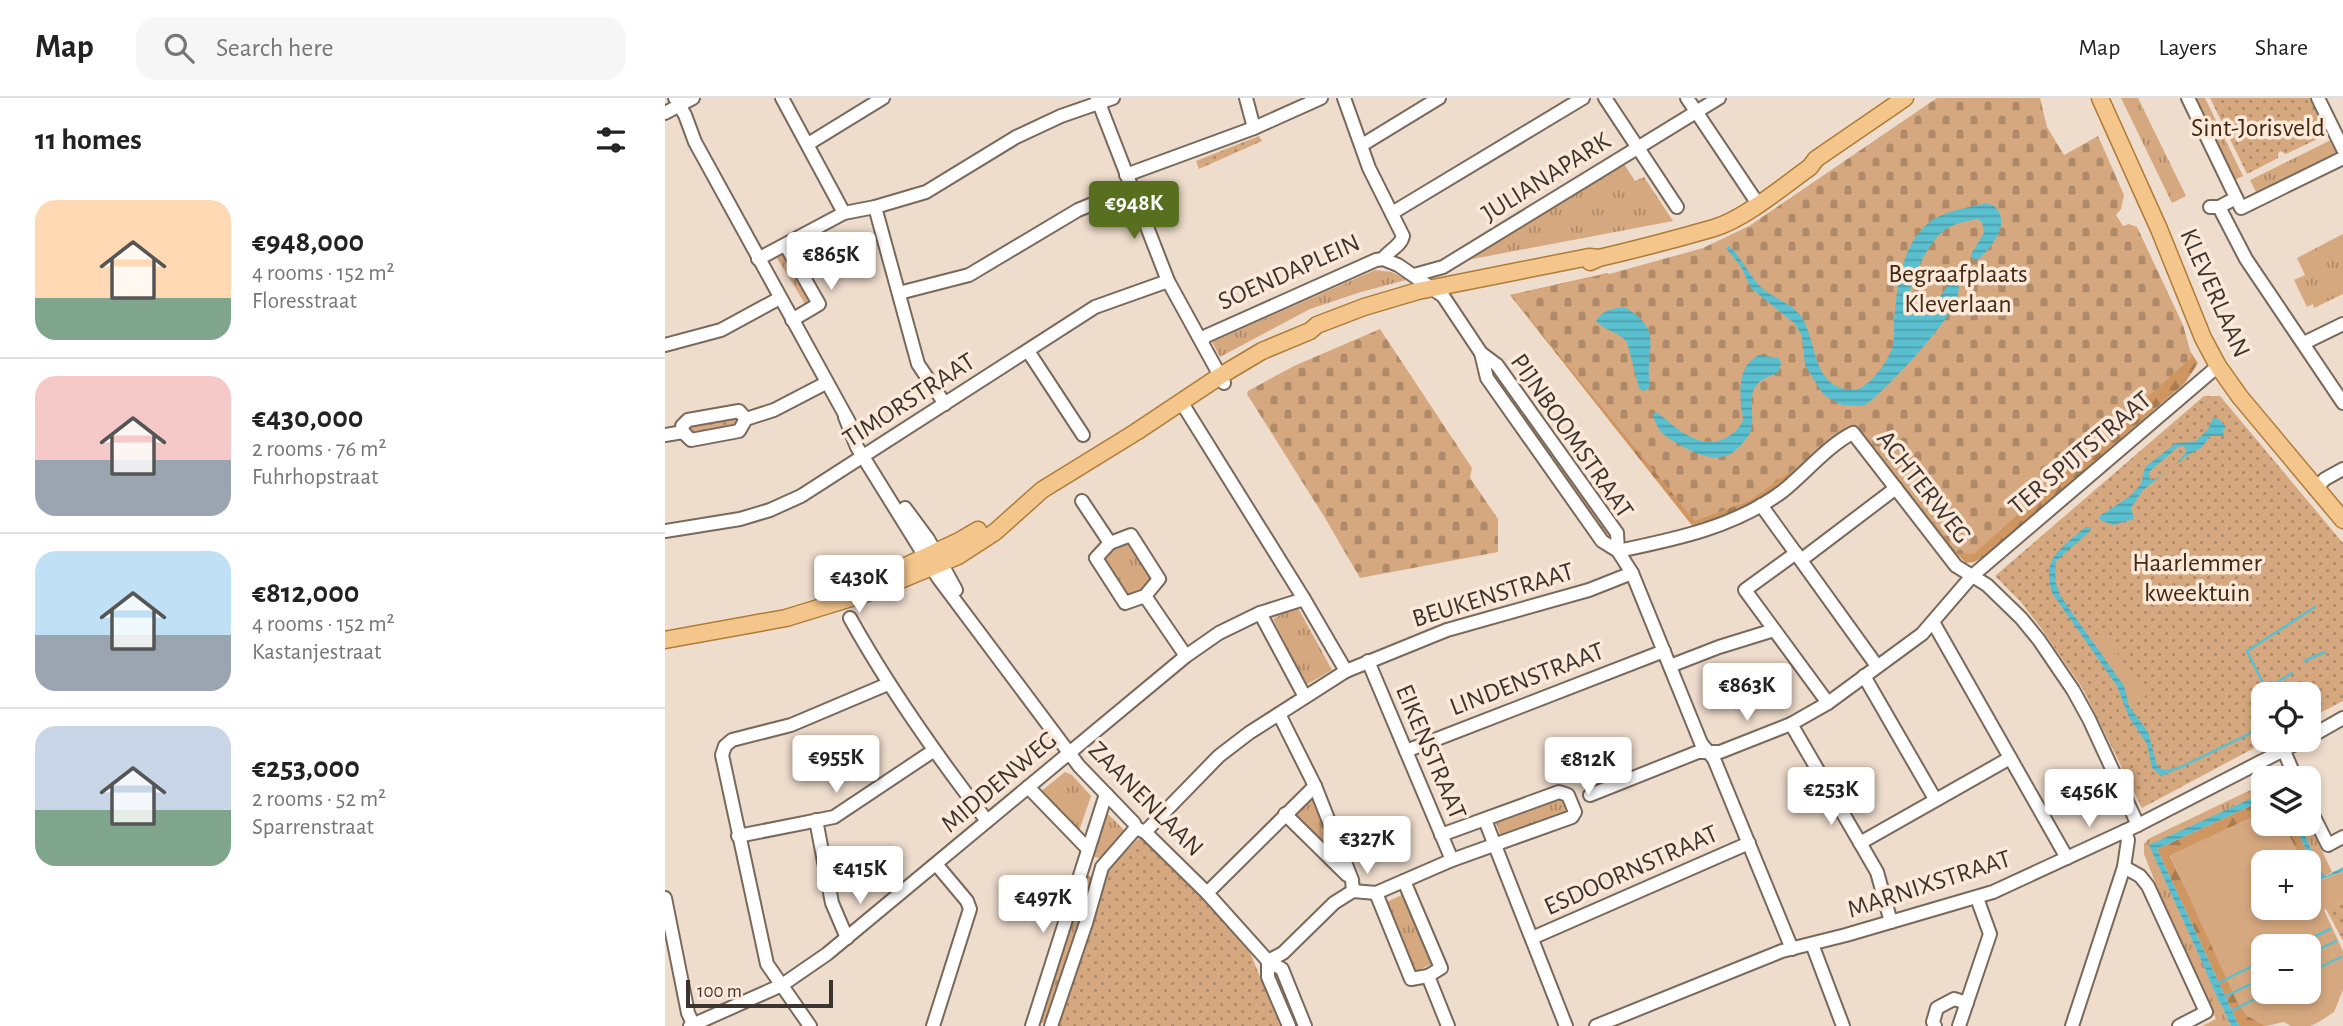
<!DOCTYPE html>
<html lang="en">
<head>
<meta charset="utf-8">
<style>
  :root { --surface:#fff; --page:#f6f6f6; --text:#222; --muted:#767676; --line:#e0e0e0; --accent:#586f20 }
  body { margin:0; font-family:"Alegreya Sans",sans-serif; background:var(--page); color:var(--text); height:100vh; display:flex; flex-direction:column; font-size:26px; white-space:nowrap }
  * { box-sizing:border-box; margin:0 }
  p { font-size:23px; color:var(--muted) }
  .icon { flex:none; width:38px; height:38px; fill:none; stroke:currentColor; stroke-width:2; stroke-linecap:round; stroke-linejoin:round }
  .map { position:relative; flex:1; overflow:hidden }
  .details { display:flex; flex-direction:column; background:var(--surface); width:665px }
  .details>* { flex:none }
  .controls { position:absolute; left:1586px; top:584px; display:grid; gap:14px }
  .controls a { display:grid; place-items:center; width:70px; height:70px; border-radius:14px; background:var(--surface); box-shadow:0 4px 10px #0003; font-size:35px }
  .scale { position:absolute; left:21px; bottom:18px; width:147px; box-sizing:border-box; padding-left:7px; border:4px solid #3c352f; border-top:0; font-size:19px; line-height:24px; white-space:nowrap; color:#3c352f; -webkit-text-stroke:5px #fce9d9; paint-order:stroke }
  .price { position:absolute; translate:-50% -60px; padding:0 16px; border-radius:7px; background:#fff; color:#222; font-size:23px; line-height:46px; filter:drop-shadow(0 2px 4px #0008) }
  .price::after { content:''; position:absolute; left:50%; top:42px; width:21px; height:16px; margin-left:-10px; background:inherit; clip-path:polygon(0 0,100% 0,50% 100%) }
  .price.selected { background:var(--accent); color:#fff }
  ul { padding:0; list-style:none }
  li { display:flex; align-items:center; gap:21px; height:175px; padding:0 35px }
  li+li { border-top:2px solid var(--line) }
  li span { display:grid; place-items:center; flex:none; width:196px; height:140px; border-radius:21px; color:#555 }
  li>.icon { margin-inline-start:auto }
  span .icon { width:84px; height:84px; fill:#fffc; stroke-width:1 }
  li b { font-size:30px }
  h2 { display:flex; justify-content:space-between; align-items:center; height:84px; padding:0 35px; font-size:30px }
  header { display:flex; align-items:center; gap:42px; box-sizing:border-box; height:98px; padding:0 35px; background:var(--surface); border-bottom:2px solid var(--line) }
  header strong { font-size:33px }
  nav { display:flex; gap:38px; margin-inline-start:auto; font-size:24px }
  .search { width:490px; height:63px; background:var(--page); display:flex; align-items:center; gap:18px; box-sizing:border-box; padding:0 24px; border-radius:21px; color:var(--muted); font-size:26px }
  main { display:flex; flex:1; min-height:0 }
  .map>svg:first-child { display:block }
  .grass { fill:url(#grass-tufts) }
  .forest { fill:url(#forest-firs) }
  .cemetery { fill:url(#cemetery-stones) }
  .park { fill:url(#park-dots) }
  .garden { fill:#d6a87f; fill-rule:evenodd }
  .water { fill:url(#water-rules); fill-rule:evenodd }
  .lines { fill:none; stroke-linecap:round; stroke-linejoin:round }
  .stream { stroke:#5ac0d0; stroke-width:2.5 }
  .minor-casing { stroke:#79695b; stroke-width:16 }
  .major-casing { stroke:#ae7b38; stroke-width:19 }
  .minor { stroke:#fff; stroke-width:12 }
  .major { stroke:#f4c68b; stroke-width:16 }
  .labels { text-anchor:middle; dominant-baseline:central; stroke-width:7; stroke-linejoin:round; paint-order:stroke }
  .park-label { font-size:26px; fill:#412912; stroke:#fce9d9 }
  .street-label { font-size:26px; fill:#3c352f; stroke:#fce9d9 }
</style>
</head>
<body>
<header>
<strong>Map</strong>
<div class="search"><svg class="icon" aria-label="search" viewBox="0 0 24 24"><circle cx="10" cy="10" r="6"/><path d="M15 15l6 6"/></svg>Search here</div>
<nav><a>Map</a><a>Layers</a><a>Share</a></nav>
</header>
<main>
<section class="details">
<h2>11 homes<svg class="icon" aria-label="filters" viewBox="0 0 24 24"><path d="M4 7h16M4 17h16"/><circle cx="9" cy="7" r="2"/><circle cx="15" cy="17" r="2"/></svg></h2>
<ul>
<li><span style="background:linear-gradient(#ffd9b3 70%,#7fa58c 0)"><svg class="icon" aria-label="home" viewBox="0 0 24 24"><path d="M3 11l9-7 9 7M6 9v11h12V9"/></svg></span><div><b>€948,000</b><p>4 rooms · 152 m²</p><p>Floresstraat</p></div></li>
<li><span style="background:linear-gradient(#f6c9c9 60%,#9aa5b1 0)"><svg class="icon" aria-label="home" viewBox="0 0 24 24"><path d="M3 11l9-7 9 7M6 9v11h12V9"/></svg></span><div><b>€430,000</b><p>2 rooms · 76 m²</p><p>Fuhrhopstraat</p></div></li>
<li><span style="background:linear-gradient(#bfe0f5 60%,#9aa5b1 0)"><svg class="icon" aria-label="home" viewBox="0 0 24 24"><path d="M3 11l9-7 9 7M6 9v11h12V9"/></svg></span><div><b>€812,000</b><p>4 rooms · 152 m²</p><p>Kastanjestraat</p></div></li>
<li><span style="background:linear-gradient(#c9d6e8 60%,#7fa58c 0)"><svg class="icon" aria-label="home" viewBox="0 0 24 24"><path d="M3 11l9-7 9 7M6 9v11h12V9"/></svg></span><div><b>€253,000</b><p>2 rooms · 52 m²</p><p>Sparrenstraat</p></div></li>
</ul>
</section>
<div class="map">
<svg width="1678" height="928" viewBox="0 0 1678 928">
  <defs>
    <pattern id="grass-tufts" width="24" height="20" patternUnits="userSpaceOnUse" patternTransform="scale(1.75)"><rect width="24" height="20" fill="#d6a87f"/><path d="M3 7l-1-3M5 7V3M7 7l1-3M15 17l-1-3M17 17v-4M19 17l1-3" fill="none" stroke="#af8a68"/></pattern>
    <pattern id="forest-firs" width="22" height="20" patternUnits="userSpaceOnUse" patternTransform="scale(1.75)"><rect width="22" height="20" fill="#cf9662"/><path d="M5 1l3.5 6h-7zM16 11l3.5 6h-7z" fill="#a97b51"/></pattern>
    <pattern id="cemetery-stones" width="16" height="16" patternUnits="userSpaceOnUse" patternTransform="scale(1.75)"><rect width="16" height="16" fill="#d6a87f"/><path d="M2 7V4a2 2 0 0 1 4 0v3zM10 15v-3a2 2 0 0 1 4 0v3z" fill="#af8a68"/></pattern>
    <pattern id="park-dots" width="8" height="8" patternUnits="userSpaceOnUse" patternTransform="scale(1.75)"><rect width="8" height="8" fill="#d6a87f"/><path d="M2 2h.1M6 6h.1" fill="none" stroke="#af8a68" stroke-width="1.8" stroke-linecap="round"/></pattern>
    <pattern id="water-rules" width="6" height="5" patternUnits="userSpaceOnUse" patternTransform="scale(1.75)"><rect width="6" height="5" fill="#5ac0d0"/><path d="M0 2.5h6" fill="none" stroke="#4c9da9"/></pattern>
  </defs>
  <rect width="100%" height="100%" fill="#eedccc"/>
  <g class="grass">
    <path d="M1456,0H1473L1521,98L1507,105Z"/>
    <path d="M1530,0H1540L1578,78L1570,82Z"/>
    <path d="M1668,41L1674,54L1591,94L1585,82Z"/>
    <path d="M959,66L970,83L979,79L1008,123L797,163Z"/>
    <path d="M1678,136V196L1649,210L1648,206L1642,209L1629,182L1640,177L1632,160Z"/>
    <path d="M119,155L148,206L142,209L112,160Z"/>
    <path d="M710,172L727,174L741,182L696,194L645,211L555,259L547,244Z"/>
    <path d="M831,276L946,434L939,438L829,281Z"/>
    <path d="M462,444L487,484L463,500L436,461Z"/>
    <path d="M632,508L667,572L641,587L608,521Z"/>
    <path d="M400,674L407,677L426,698L413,736L374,695Z"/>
    <path d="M1598,686V695L1485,748L1566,928H1537L1551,921L1509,832L1479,756V746L1483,741Z"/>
    <path d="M894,696L903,718L837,742L830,722Z"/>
    <path d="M644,701L650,702L672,755L667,758L627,719Z"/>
    <path d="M439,712L464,737L438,761L430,759L427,755Z"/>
    <path d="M1643,723L1667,774L1660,778L1657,775L1635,726H1643Z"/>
    <path d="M418,776L429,780L384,922L377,925L373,921Z"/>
    <path d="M737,797L767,866L749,874L721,804Z"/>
  </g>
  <g class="forest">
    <path d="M943,175L947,188L1136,334L1518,243L1533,265L1520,285L1323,456L1309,464L1301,465L1289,453L1192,328L1114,393L1083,410L1029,430L845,197Z"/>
    <path d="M1598,702V714L1505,758L1581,917L1601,928H1574L1492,751Z"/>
    <path d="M1618,726H1629L1655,782L1649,785L1643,775V765H1638Z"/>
  </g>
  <g class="cemetery">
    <path d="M1272,0H1375L1382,29L1399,57L1433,38L1459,97L1456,111L1451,117L1458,128L1464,126L1472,129L1518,227L1527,259L1309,456H1293L1191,327L1084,403L1030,423L845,197L948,175L1038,150L1084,128Z"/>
    <path d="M715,231L807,370L805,380L833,421V454L695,480L660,420L582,296L583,293L629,268Z"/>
  </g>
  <g class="park">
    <path d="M1545,0H1648L1665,35L1621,56L1615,53L1613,56V60L1582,76Z"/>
    <path d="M594,38L597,43L534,71L531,63Z"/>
    <path d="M1539,298H1555L1678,445V603L1643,621V597H1598V642H1604L1477,710L1418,591L1376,530L1355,503L1330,478Z"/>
    <path d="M70,319L74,325L71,329L29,336L25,334L24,330L28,326Z"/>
    <path d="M475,739L582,847L615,928H392L442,772Z"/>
    <path d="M1678,804V843L1661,811Z"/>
  </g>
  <g class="garden">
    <path d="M1441,539L1481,598L1464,608L1459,588L1429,548Z"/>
    <path d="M1598,714V726H1618L1638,765H1598V810H1643V775L1649,785L1678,773V804L1659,812L1678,853V892L1669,914L1652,925L1645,928H1626L1619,924L1601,928L1581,917L1572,904L1505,757ZM1598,849H1643V894H1598Z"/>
  </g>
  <g class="water">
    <path d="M1320,105L1328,107C1347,123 1329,146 1315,160L1311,162L1307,160L1306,156L1319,135L1317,124L1313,121C1302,123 1290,125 1281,131C1264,142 1243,184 1244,205C1244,209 1246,212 1248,216L1259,218L1263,215L1284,186H1292L1294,189C1293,194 1293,200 1290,205C1279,229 1221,293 1199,308L1177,307L1162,299L1156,293L1140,267L1137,238L1130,226L1086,190L1076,169L1061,150L1064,148C1076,159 1082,173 1093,186C1104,199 1125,204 1135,217C1152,239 1146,284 1180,291C1188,293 1194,292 1200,287C1210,280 1221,265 1226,253C1230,245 1229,231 1229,222C1232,188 1237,141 1269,121C1284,112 1303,110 1320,105Z"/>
    <path d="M960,209C989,228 987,237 984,267C983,275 985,283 984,290L978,293L974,290L962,244C954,234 940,233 931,223C937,212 949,210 960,209Z"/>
    <path d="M1094,257L1114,260L1116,266L1113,275C1105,278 1095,281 1090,289C1083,300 1090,319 1086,332C1084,339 1078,344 1074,349C1057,368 1033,357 1015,347C1000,339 991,332 988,316L992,314C1012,331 1037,355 1064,338C1070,334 1076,329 1078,321C1078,318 1077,313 1076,310C1075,291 1073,267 1094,257Z"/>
    <path d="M1548,320L1554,321L1561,329L1558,332L1559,338H1545L1537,349L1523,357L1478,392L1466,410L1469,421L1448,427L1435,422V418L1465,398L1476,386L1480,369L1511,345L1530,344L1543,331ZM1518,348L1522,353L1508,369L1489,382L1485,381L1484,374L1513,349Z"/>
    <path d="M1420,429H1426L1425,433L1391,463L1390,483L1396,499L1459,588L1464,608L1483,634L1492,667L1496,671L1507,672V674L1496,678L1487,670L1482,646L1464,619L1452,588L1387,495C1376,459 1396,451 1420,429Z"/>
    <path d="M1598,695V702L1492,751L1574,928H1566L1484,747Z"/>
    <path d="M1629,726H1635L1657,775L1661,778L1678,769V773L1655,782Z"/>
  </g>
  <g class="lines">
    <g class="stream">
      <path d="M1639,563L1660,554"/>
      <path d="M1627,575L1601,591L1582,553L1650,509"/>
      <path d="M1506,672L1516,669L1598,629"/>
      <path d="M1627,849L1665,831"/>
      <path d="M1643,857L1671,843"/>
      <path d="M1542,873L1556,905"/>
      <path d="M1643,875L1676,859"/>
      <path d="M1551,886L1598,863"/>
      <path d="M1557,900L1598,880"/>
      <path d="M1564,914L1604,894"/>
    </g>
    <g class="minor-casing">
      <g id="minor">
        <path d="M10,0L20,17L30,44L184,324"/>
        <path d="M117,0L179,115"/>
        <path d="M432,0L503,183L559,285"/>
        <path d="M581,0L589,30"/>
        <path d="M679,0L704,70L738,138C736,148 724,152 718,161"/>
        <path d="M940,0L1012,109"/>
        <path d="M1022,0L1093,106"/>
        <path d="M1523,0L1576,110L1678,60"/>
        <path d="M1653,0L1678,51"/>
        <path d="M0,15L28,0"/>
        <path d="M143,46L218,0"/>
        <path d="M697,47L774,0"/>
        <path d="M461,77L589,30L656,0"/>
        <path d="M210,109L253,266L280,306"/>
        <path d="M1545,109H1554L1571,100"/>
        <path d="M1554,109L1581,161L1678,305"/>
        <path d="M727,115L918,0"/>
        <path d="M121,148L154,206L127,222"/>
        <path d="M93,161L179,115L210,109L261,94L351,39L396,18L448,0"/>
        <path d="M749,177L778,169L1054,0"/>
        <path d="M234,195L304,177L413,112L466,90"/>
        <path d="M538,242L541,238L711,162L718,161L733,167L778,198L816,255L832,267L952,435L953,453L967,475L1036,645L1049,661L1127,851"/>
        <path d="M1639,245L1678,226"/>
        <path d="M0,247L56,232L115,200"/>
        <path d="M363,253L418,337"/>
        <path d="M816,255L822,280L937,443L953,453"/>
        <path d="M520,310L639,501L681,573"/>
        <path d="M180,319L192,349L274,481L414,668L469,725L471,730L480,734L542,795L603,863L617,871L640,928"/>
        <path d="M18,334L26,342L74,333L81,321L109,312L161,285"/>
        <path d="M18,334L17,328L23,322L74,313L81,321"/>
        <path d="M0,337L18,334"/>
        <path d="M1650,391L1660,381L1678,371"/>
        <path d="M417,403L445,445"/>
        <path d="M1096,407L1212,568"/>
        <path d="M240,410L263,441L291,492"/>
        <path d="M0,433L75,421L105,412L136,398L430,209L503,183"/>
        <path d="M466,437L494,481L480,498L460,505L431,460L445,445Z"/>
        <path d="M953,453C1011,441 1070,429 1118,393C1138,377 1166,345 1188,335L1291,468L1322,487L1356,520L1374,542L1408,592L1424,621L1473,727"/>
        <path d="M1131,455L1080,492L1163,605"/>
        <path d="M1136,462L1231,390"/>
        <path d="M480,498L521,558"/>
        <path d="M595,515L640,599"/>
        <path d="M185,520C225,592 272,658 322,723"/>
        <path d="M1268,524L1402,760"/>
        <path d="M703,563L787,762"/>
        <path d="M1005,568L1054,549L1109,532"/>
        <path d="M1199,578L1270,701"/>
        <path d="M614,616L650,688L687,782L688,793"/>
        <path d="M1126,626L1212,774L1226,824"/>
        <path d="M1643,640L1678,620"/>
        <path d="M741,653L999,553"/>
        <path d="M1619,653L1631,681"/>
        <path d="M363,689L423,751"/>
        <path d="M925,697L1033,654H1055L1126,626L1163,605L1257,536L1307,478L1553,268"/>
        <path d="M1643,707L1663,747L1678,739"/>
        <path d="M620,716L682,777"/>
        <path d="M151,722L167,805L182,840"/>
        <path d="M820,722L901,928"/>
        <path d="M480,734L554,658L584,635L681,573L782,532L924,492L967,475"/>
        <path d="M73,738L169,719L268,653"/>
        <path d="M1195,745L1345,660"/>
        <path d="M1459,769L1475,778L1483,788L1541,914L1514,928"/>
        <path d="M542,795L650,688"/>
        <path d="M711,795L746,881L763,878L776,870L739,783"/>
        <path d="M0,800L23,915L29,928"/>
        <path d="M867,840L1084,745"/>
        <path d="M1147,846L1178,928"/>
        <path d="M603,863L618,855L669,805L688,793L711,795L787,762L907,719L910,714L903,697L894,694L776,737"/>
        <path d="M603,863V879L624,928"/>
        <path d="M763,878L783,928"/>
        <path d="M25,928L117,887L162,856L521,558L554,535L595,515L639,501"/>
        <path d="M145,928L102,866L57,657L60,648L67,642L126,627L223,586"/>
        <path d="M268,928L305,811L302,803L271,766"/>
        <path d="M367,928L441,696"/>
        <path d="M386,928L421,825L437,769L471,730"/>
        <path d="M931,928L1117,853L1181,837L1328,794L1473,727L1638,642"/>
        <path d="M1270,928L1268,924L1272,910L1289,901L1302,905"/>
        <path d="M1294,928L1325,836L1312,800"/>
        <path d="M1407,928L1459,769L1463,742L1460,733"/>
      </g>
    </g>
    <g class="major-casing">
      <g id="major">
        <path d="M1435,0L1494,131L1538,240L1553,268L1575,299L1678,422"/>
        <path d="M925,164L934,160C973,151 1011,141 1049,130C1079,121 1119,88 1145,69L1151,61L1240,0"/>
        <path d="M217,479L296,442L313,432"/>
        <path d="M0,542L121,520L209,493L293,458L330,434L377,392L471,334L555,278L597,253L645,233L652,227L699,209L753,193L924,159L934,160"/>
      </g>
    </g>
    <use href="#minor" class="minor"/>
    <use href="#major" class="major"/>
  </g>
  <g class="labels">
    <g class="park-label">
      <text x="1593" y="30">Sint-Jorisveld</text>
      <text x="1293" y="176">Begraafplaats<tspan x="1293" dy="30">Kleverlaan</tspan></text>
      <text x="1532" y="465">Haarlemmer<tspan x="1532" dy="30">kweektuin</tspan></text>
    </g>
    <g class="street-label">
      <text transform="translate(881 79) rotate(-32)">JULIANAPARK</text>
      <text transform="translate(624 174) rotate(-24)">SOENDAPLEIN</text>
      <text transform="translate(1550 195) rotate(66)">KLEVERLAAN</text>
      <text transform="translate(244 302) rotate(-33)">TIMORSTRAAT</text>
      <text transform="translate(907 338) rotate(55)">PIJNBOOMSTRAAT</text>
      <text transform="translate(1415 355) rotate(-40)">TER SPIJTSTRAAT</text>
      <text transform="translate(1259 389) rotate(52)">ACHTERWEG</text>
      <text transform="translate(828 497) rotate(-17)">BEUKENSTRAAT</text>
      <text transform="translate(862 581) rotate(-21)">LINDENSTRAAT</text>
      <text transform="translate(766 654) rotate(67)">EIKENSTRAAT</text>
      <text transform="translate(334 684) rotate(-40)">MIDDENWEG</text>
      <text transform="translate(481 701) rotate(45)">ZAANENLAAN</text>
      <text transform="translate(966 772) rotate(-24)">ESDOORNSTRAAT</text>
      <text transform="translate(1264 786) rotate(-18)">MARNIXSTRAAT</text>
    </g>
  </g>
</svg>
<div class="controls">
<a><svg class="icon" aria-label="locate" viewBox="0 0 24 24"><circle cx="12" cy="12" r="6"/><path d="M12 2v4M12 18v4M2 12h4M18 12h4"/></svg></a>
<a><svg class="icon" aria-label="layers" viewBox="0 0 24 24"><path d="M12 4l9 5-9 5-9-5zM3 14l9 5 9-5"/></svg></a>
<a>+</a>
<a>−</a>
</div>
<div class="scale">100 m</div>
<b class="price selected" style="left:469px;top:143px">€948K</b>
<b class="price" style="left:166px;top:194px">€865K</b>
<b class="price" style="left:194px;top:517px">€430K</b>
<b class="price" style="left:1082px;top:625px">€863K</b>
<b class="price" style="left:171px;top:697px">€955K</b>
<b class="price" style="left:923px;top:699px">€812K</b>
<b class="price" style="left:1166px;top:729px">€253K</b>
<b class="price" style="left:1424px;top:731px">€456K</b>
<b class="price" style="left:702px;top:778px">€327K</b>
<b class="price" style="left:195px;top:808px">€415K</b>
<b class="price" style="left:378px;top:837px">€497K</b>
</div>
</main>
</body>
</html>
